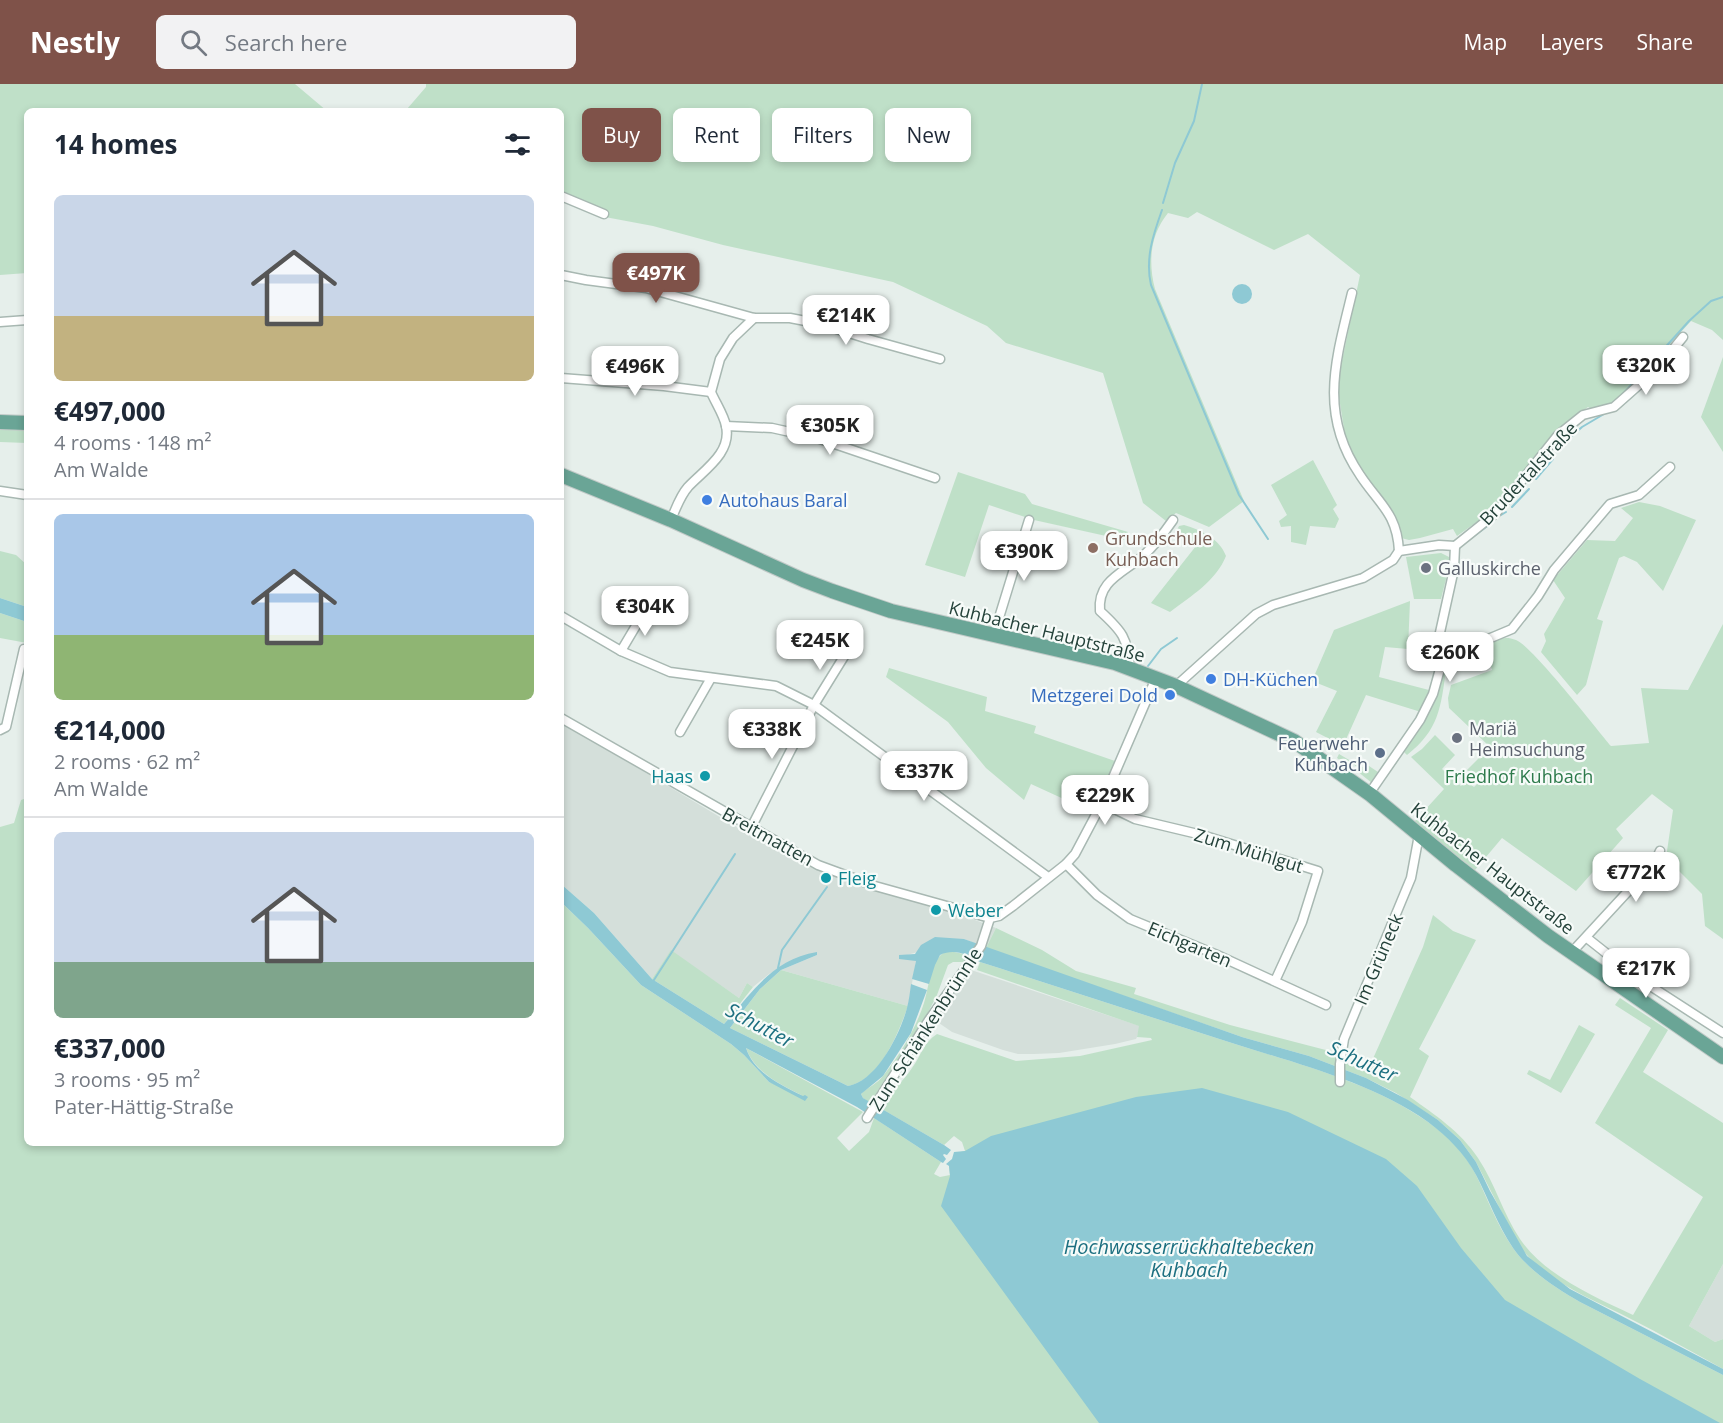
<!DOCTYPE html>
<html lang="en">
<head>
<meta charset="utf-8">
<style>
  :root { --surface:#fff; --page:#f2f2f3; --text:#1f2937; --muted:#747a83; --line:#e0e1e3; --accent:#7f5249 }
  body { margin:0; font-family:"Open Sans",sans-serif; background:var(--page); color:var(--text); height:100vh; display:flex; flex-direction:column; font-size:22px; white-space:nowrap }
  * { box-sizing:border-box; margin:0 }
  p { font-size:20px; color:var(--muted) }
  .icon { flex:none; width:33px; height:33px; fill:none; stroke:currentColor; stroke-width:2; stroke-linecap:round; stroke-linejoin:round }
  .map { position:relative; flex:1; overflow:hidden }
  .side { position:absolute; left:24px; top:24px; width:540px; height:1038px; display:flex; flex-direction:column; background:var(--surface); border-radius:9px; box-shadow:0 3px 9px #0003 }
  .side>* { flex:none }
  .top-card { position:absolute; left:582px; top:24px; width:570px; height:54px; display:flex; gap:12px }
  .price { position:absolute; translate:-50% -51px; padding:0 14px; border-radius:12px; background:#fff; color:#222; font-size:20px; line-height:39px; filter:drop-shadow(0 2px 3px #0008) }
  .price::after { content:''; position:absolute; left:50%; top:36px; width:18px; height:14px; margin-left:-9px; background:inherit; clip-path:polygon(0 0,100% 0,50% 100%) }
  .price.selected { background:var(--accent); color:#fff }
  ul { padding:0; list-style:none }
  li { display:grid; align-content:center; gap:12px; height:318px; padding:0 30px }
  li+li { border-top:2px solid var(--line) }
  li span { display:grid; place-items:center; height:186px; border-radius:9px; color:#555 }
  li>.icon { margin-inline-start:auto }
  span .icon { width:108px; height:108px; fill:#fffc; stroke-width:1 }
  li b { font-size:26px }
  h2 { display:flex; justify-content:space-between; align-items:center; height:72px; padding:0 30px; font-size:26px }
  .tag { padding:0 21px; border-radius:9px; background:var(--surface); box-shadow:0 3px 9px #0003; font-size:21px; line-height:54px }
  .tag.selected { background:var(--accent); color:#fff }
  header { display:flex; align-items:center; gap:36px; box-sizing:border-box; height:84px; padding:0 30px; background:var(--accent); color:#fff }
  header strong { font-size:28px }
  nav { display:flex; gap:33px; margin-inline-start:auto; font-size:21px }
  .search { width:420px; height:54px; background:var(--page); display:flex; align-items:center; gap:15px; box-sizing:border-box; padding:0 21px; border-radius:9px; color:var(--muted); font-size:22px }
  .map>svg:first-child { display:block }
  .built { fill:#d4dfda }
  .green { fill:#bfe0c8 }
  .water { fill:#8ec9d4 }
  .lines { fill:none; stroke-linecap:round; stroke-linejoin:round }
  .stream { stroke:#8ec9d4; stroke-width:2 }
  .street-casing { stroke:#a8b8b2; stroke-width:11 }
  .primary-casing { stroke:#c2cac8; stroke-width:16 }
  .street { stroke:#fff; stroke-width:8 }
  .primary { stroke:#6aa596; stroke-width:14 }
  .shop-dot { fill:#3f7fe0; stroke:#f7fbf9; stroke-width:2 }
  .education-dot { fill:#8d6e63; stroke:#f7fbf9; stroke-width:2 }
  .worship-dot { fill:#6b7280; stroke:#f7fbf9; stroke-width:2 }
  .service-dot { fill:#5c6f8a; stroke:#f7fbf9; stroke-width:2 }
  .culture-dot { fill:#0f9aa8; stroke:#f7fbf9; stroke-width:2 }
  .labels { text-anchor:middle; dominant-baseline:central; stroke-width:4.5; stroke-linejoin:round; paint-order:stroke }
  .street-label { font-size:18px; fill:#24423a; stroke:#f7fbf9 }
  .shop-label { font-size:18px; fill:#366cbe; stroke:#f7fbf9; text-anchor:start }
  .education-label { font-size:18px; fill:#785e54; stroke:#f7fbf9; text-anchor:start }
  .worship-label { font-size:18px; fill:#5b616d; stroke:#f7fbf9; text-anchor:start }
  .service-label { font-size:18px; fill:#4e5e75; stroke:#f7fbf9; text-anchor:end }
  .culture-label { font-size:18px; fill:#0d838f; stroke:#f7fbf9; text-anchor:start }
  .park-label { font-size:18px; fill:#2d7a4b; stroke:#f7fbf9 }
  .water-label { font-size:20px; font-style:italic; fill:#1c6f80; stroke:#f7fbf9 }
</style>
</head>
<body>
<header>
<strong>Nestly</strong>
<div class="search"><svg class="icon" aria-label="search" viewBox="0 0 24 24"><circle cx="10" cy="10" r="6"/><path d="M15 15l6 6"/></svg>Search here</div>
<nav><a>Map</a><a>Layers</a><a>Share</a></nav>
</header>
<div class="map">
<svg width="1723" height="1339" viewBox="0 0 1723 1339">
  <rect width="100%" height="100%" fill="#e6efeb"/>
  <g class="built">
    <path d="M561,638L745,748L747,744L818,783L938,822L996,844L986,864L964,855L907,871L916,877L908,922L781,886L817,871V869L769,890L753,903L747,899L739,914L671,867L652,895L594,829L561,800Z"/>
    <path d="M971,886L1140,942L1137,953L1136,955L1115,960L1059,969L1034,970H1018L1003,966L952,948L939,939L936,933Z"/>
    <path d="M1723,1180V1255L1715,1258L1689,1242Z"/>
  </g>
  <g class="green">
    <path d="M0,0H295L327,27H27V189L0,191Z"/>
    <path d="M426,0H1723V256L1712,246L1691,237L1642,291L1612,320L1593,326L1588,323L1569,337L1501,418L1488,430L1457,452L1453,445L1420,454L1409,456L1401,454L1398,439L1351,371L1346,357L1337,301L1360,191L1308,150L1274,166L1197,128L1188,134L1168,129C1150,151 1148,178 1155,205L1244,417L1209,443L1176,429L1166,437L1143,419L1103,289L1006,259L987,242L893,198L723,161L653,142L605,133L561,115V27H401L407,25L426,3Z"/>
    <path d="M1723,273V368L1701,333Z"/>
    <path d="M0,343L27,344V359L0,358Z"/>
    <path d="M1313,376L1337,421L1333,425L1339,435L1335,444L1310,442L1306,461L1291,458V442L1281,443L1279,437L1287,431L1271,401Z"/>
    <path d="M958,388L1025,410L1032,420L1128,448L1124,456L1034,436L989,421L965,493L925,481Z"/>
    <path d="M1639,418L1660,422L1696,436L1663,507L1637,478L1624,472L1619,474L1597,535L1603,537L1586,601L1577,611L1541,568L1546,557L1544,550L1565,514L1553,496L1587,456L1615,457L1633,434L1621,424Z"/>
    <path d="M1184,441C1201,446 1220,455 1226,472C1216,497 1191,512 1170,528L1151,519L1196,462L1176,448L1179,442Z"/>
    <path d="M0,467L16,471L27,481V523L0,514Z"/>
    <path d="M1441,469L1449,473L1450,479L1441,515H1414L1406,473Z"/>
    <path d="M1410,517L1408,565L1385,563L1379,593L1429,606L1421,628L1366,611L1343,662L1316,648L1337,607L1312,597L1334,546Z"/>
    <path d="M0,529L27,538V559L0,554Z"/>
    <path d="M1723,540V855L1705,842L1702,810L1666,774L1673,726L1652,710L1616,745L1623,754L1576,807L1502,754L1475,786L1414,738L1444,705L1411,673L1422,665L1435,651L1455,671L1442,685L1461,702L1466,697L1474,703L1479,698L1467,686L1490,663L1449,624L1448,614L1451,601L1492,586L1485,561C1495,556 1504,551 1516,556C1531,561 1596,644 1611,662L1649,659L1641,604L1688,606Z"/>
    <path d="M889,584L987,613L985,627L1036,642L1034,649L1115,677L1092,728L1031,700L1024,716L986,684L948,638L886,593Z"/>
    <path d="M1444,584L1446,585C1441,623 1439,646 1407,671L1404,668L1427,631Z"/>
    <path d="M1339,670L1361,683L1369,682L1378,688L1372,699L1357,687L1359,684L1348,677L1345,680L1337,674Z"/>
    <path d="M27,714V1059H561V818L588,844L641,901L731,960L744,971L769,998L803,1012C781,1001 755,989 746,964L863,1028L837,1054L849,1067L869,1048L874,1034L941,1078L934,1090L940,1093L950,1091L949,1082L956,1069L965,1067L962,1058L954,1052L944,1061L880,1024C888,1008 903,999 912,984C921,972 923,959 937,950L1016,977L1080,972L1152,956L1151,954L1137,953L1139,942L977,886L980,878C1065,905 1150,933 1235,960C1299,980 1373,999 1428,1038C1448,1052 1465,1069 1476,1091C1488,1116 1497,1141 1513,1164C1529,1187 1556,1204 1580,1218L1723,1291V1339H0V743L14,739L21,716Z"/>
    <path d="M1433,831L1453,847L1476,856L1419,965L1429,972L1410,1013C1435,1031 1460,1047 1478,1074C1495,1099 1503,1130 1520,1155C1544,1191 1595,1213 1633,1231L1703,1113L1595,1039L1651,944L1615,921L1620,914L1668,946L1643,988L1723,1039V1180L1689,1242L1715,1258L1723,1255V1285C1692,1268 1661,1250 1629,1234C1590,1214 1544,1197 1518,1160L1476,1078L1460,1056L1438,1036L1396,1009L1366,994L1309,972L1242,953L986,864L996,844L1042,866L1076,887L1136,904L1134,910L1230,941L1345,971L1344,978L1367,988L1423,863Z"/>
    <path d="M671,866L739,914L747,899L753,903L724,940L652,895Z"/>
    <path d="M945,868H954L969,871L964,878H953L948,881L937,911L925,934L870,1019L863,1014L861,1010C868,1003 877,1000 883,992C900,971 916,944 924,919C929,904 930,876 945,868Z"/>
    <path d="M781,886L908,922C898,950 880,996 848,1002L730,944L760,905Z"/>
    <path d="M1579,941L1595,950L1561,1009L1527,990L1529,986L1550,996Z"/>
  </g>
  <g class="water">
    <circle cx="1242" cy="210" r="10"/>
    <path d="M0,514L27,523V538L0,529Z"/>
    <path d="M561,800L594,829L652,895L724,940C752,909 771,876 817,868V871L781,886L760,905L730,944L848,1002C877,997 900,950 907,924C909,916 910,908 911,900L927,906L911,949L883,992L861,1010L863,1014L944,1061L951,1066L947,1071L944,1070L943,1071L946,1075L943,1079L941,1078L857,1023L746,964C754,989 781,1001 803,1012L805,1011L808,1013L805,1017L769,998L744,971L731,960L641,901L588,844L561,818Z"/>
    <path d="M935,853L964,855L1242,953L1309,972L1366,994L1408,1016L1438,1036L1460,1056L1476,1078L1490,1107L1527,1172L1570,1205L1723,1285V1291L1580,1218C1556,1204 1529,1187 1513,1164C1497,1140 1489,1116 1476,1091C1464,1069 1448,1053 1428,1038C1373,999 1298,980 1235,960C1150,933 1065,905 980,878C967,871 955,864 940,871L935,881L929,900L912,895L916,877L899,875V871L915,870L921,861Z"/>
    <path d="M1202,1004L1288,1028L1386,1075L1417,1102L1461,1164L1505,1216L1640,1295L1720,1339H1099L941,1122L950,1092L949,1082L946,1080L952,1075L954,1068L965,1067L991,1052L1136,1013Z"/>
  </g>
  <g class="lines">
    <g class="stream">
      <path d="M1163,119L1175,79L1194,37L1202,0"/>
      <path d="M1162,126C1153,151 1145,175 1151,201L1239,411L1268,455"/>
      <path d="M1623,310L1689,237L1711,217L1723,213"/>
      <path d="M1564,359L1582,343L1604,330"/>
      <path d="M1536,395L1553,375"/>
      <path d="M1512,423L1529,405"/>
      <path d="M1501,431L1506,428"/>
      <path d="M1470,455L1494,437"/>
      <path d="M1148,582L1161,565L1177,554"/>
      <path d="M778,884L782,866L827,803"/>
      <path d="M652,899L735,770"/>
    </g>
    <g class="street-casing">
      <g id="street">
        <path d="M561,112L604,130"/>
        <path d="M561,191L586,196L646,204L754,234H790L821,240L868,255L940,275"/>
        <path d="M1352,209C1336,275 1318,330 1360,391C1379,420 1397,429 1399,467"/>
        <path d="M0,238L27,236"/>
        <path d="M561,294L664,302L711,308"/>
        <path d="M726,342L772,344L817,354L935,394"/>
        <path d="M0,407L27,411"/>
        <path d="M671,436C676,424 680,412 688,403C704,386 732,369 726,342C724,331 715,318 711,308L720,275L733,254L754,234"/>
        <path d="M1455,462L1496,429L1558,351L1583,331L1614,323L1657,285L1683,253"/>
        <path d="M561,532L621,567L670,588L776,602L814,621L1048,793"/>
        <path d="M994,550L1029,436"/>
        <path d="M621,567L637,540V530"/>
        <path d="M1443,574L1512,545L1538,512L1554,486L1610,420L1639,411L1670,383"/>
        <path d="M1130,585C1128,554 1122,547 1100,527C1097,497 1123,489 1143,472C1155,461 1164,449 1173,436"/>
        <path d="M1176,602L1256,530L1273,521L1363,494L1393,476L1399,467L1439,461L1455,462"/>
        <path d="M561,634L818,781L875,802L990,834"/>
        <path d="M0,646L6,643L24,565"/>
        <path d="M680,648L711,594"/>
        <path d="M1369,710L1420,636L1433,610L1443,574L1440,565L1439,553L1454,485L1455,462"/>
        <path d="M1102,719L1135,735L1202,751L1318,787L1302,838L1275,897"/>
        <path d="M752,742L814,621L848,566"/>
        <path d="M1066,780L1097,811L1130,835L1215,870L1326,921"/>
        <path d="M990,834L999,832L1013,822L1066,780L1075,770L1102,719L1156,594"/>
        <path d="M1587,854L1635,892L1723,949"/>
        <path d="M1572,868L1655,778L1660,767"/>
        <path d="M1340,998V980L1344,955L1411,794L1419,751"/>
        <path d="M867,1034L929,936L981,862L990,834"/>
      </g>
    </g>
    <g class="primary-casing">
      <g id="primary">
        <path d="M0,338L27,339"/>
        <path d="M561,391L671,436L803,496L832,507L891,527L1115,579L1176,602L1294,657L1371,711L1456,781L1548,852L1723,973"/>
      </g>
    </g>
    <use href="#street" class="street"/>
    <use href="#primary" class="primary"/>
  </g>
  <g class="shop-dot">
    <circle cx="707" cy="416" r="6"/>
    <circle cx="1211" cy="595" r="6"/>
    <circle cx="1170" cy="611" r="6"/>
  </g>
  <circle class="education-dot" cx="1093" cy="464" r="6"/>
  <g class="worship-dot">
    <circle cx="1426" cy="484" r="6"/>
    <circle cx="1457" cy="654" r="6"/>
  </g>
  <circle class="service-dot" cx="1380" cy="669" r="6"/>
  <g class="culture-dot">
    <circle cx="705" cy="692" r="6"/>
    <circle cx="826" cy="794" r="6"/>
    <circle cx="936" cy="826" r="6"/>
  </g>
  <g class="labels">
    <g class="street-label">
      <text transform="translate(1528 389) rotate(-47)">Brudertalstraße</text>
      <text transform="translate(1047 547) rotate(14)">Kuhbacher Hauptstraße</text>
      <text transform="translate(768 752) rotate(29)">Breitmatten</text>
      <text transform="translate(1249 766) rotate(17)">Zum Mühlgut</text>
      <text transform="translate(1493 784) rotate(38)">Kuhbacher Hauptstraße</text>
      <text transform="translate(1190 860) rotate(23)">Eichgarten</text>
      <text transform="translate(1378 875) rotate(-67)">Im Grüneck</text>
      <text transform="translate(925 945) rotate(-57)">Zum Schänkenbrünnle</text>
    </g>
    <g class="shop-label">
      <text x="719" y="416">Autohaus Baral</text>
      <text x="1223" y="595">DH-Küchen</text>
      <text x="1158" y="611" text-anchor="end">Metzgerei Dold</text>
    </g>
    <g class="education-label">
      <text x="1105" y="454">Grundschule<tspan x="1105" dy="21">Kuhbach</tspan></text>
    </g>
    <g class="worship-label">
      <text x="1438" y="484">Galluskirche</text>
      <text x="1469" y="644">Mariä<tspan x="1469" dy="21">Heimsuchung</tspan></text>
    </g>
    <g class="service-label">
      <text x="1368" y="659">Feuerwehr<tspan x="1368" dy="21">Kuhbach</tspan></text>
    </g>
    <g class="culture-label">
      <text x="693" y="692" text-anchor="end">Haas</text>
      <text x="838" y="794">Fleig</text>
      <text x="948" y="826">Weber</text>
    </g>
    <g class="park-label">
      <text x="1519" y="692">Friedhof Kuhbach</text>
    </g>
    <g class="water-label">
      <text transform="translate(760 941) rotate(28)">Schutter</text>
      <text transform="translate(1363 977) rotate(24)">Schutter</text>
      <text x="1189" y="1162">Hochwasserrückhaltebecken<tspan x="1189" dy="23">Kuhbach</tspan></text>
    </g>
  </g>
</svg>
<b class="price selected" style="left:656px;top:220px">€497K</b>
<b class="price" style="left:846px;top:262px">€214K</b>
<b class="price" style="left:1646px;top:312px">€320K</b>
<b class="price" style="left:635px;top:313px">€496K</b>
<b class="price" style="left:830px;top:372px">€305K</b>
<b class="price" style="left:1024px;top:498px">€390K</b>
<b class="price" style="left:645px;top:553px">€304K</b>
<b class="price" style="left:820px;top:587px">€245K</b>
<b class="price" style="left:1450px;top:599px">€260K</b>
<b class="price" style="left:772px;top:676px">€338K</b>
<b class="price" style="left:924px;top:718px">€337K</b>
<b class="price" style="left:1105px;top:742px">€229K</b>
<b class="price" style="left:1636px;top:819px">€772K</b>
<b class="price" style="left:1646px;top:915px">€217K</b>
<div class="top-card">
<a class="tag selected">Buy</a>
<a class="tag">Rent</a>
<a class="tag">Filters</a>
<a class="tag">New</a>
</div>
<section class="side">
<h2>14 homes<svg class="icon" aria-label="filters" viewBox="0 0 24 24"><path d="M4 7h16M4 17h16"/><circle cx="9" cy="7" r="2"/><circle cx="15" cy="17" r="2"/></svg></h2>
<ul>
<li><span style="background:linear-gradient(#c9d6e8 65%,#c2b280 0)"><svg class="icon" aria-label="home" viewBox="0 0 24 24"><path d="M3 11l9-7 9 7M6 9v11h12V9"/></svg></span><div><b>€497,000</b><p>4 rooms · 148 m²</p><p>Am Walde</p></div></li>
<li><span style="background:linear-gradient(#a9c7e8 65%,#8fb573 0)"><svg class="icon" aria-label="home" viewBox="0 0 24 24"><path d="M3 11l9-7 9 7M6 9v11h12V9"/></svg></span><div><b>€214,000</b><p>2 rooms · 62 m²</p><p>Am Walde</p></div></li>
<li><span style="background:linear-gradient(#c9d6e8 70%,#7fa58c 0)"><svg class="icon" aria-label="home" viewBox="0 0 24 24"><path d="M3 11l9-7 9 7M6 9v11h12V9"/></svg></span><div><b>€337,000</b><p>3 rooms · 95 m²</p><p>Pater-Hättig-Straße</p></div></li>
</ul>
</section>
</div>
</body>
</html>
